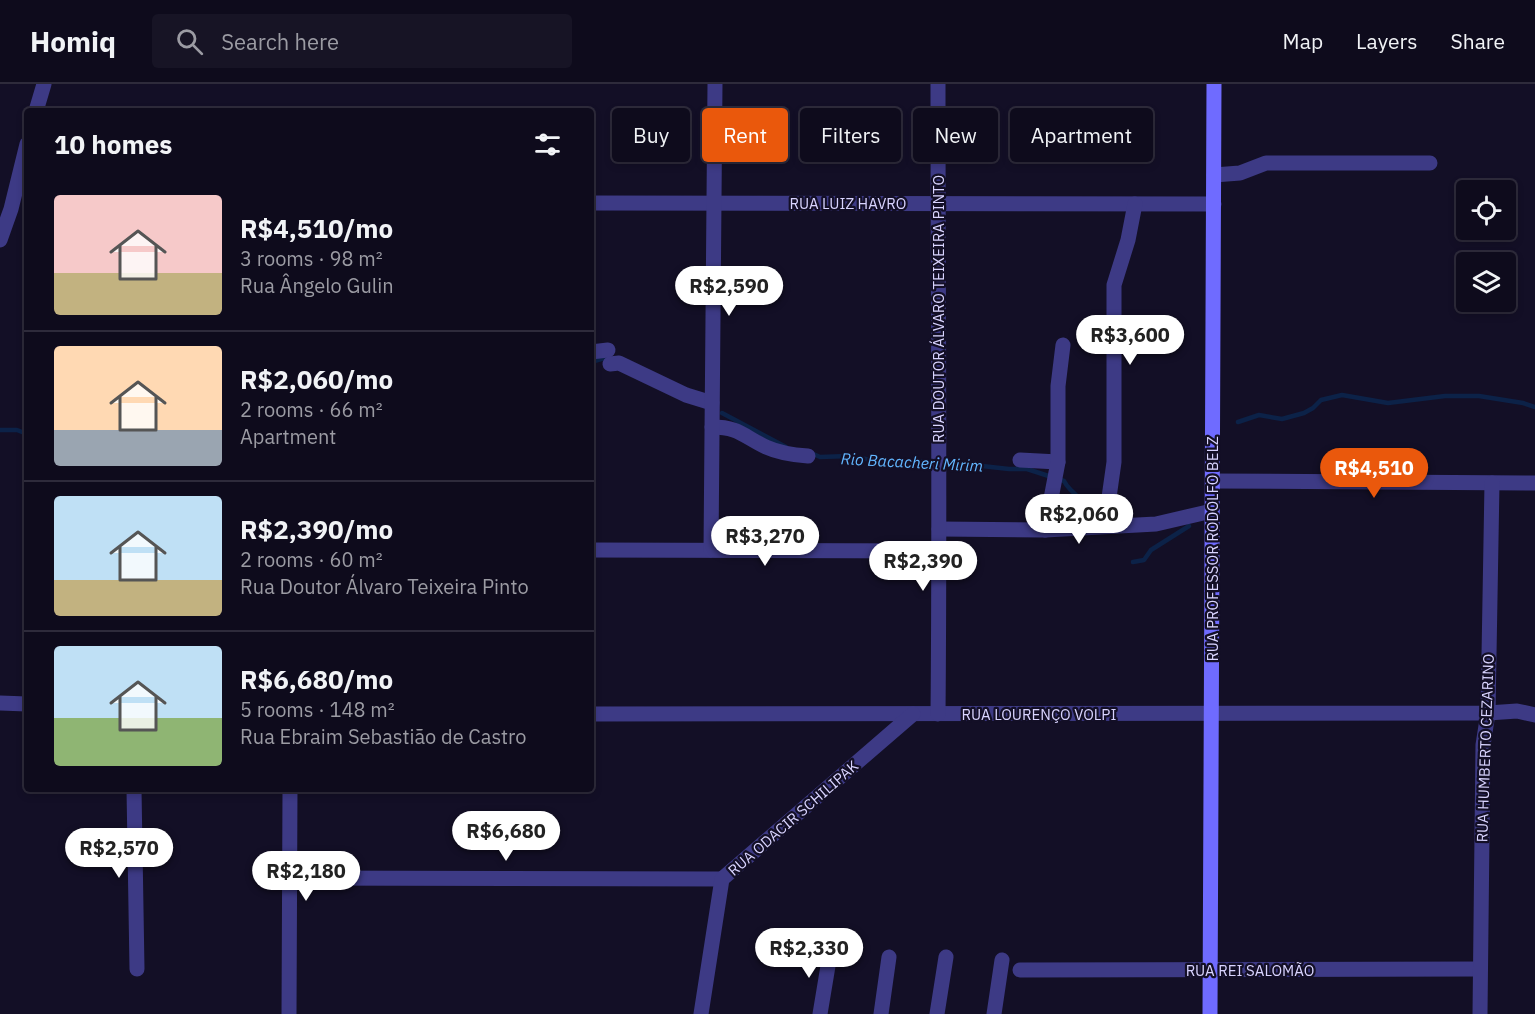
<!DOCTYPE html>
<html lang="en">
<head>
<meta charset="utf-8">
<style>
  :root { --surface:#0e0b1c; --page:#171425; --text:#f1f3f6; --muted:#9b9ba3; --line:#2e2b3b; --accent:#ea580c }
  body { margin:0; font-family:"IBM Plex Sans",sans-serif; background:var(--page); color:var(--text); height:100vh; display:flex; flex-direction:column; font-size:22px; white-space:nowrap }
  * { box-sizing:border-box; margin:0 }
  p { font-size:20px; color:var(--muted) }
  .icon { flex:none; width:33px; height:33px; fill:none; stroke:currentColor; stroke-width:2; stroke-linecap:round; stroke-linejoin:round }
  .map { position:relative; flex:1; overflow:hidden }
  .side { position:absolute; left:24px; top:24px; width:570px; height:684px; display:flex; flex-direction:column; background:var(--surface); border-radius:6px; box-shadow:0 3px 9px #0003,0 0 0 2px var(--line) }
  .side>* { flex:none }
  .guide { position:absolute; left:612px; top:24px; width:570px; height:54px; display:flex; gap:12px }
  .fabs { position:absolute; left:1456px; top:96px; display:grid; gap:12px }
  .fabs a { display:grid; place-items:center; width:60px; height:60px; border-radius:6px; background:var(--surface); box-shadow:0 3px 9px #0003,0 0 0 2px var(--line); font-size:30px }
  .price { position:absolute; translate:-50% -51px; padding:0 14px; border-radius:21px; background:#fff; color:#222; font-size:20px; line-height:39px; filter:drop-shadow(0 2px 3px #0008) }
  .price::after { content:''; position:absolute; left:50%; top:36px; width:18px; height:14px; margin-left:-9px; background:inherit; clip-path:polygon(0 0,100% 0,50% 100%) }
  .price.active { background:var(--accent); color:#fff }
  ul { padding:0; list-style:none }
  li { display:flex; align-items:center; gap:18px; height:150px; padding:0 30px }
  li+li { border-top:2px solid var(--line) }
  li span { display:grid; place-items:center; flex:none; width:168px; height:120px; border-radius:6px; color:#555 }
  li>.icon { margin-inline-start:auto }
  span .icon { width:72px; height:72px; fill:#fffc; stroke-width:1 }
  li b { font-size:26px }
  h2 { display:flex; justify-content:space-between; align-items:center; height:72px; padding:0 30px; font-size:26px }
  .pill { padding:0 21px; border-radius:6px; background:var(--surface); box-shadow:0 3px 9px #0003,0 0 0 2px var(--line); font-size:21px; line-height:54px }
  .pill.active { background:var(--accent); color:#fff }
  header { display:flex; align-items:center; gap:36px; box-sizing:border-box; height:84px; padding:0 30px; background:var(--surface); border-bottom:2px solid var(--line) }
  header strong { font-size:28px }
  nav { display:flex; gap:33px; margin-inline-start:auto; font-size:21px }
  .search { width:420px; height:54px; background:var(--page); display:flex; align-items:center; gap:15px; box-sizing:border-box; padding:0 21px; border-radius:6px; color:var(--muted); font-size:22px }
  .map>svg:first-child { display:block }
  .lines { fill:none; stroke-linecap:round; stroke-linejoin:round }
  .stream { stroke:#0c2248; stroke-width:4.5 }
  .street { stroke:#3d3a85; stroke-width:15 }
  .secondary { stroke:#6f6bff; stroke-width:15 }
  .labels { text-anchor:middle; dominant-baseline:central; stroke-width:4.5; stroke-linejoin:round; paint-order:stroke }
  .street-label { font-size:15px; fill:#d9d4ff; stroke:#130f26 }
  .water-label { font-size:16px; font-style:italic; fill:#62b6ff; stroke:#130f26 }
</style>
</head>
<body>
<header>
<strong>Homiq</strong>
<div class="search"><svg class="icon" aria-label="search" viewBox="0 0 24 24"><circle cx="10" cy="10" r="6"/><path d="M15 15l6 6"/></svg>Search here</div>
<nav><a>Map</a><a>Layers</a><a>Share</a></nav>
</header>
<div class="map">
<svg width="1535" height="930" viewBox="0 0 1535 930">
  <rect width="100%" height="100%" fill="#130f26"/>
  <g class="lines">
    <g class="stream">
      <path d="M591,278L608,273"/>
      <path d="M722,329L786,363"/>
      <path d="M1238,338L1259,331L1282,335L1304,329L1313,324L1321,316L1342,311L1388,319L1445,312H1479L1523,319L1535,323"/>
      <path d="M0,346H17L27,350"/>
      <path d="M811,369L820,373L849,372L866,375L955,379L1009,385H1027L1064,397C1071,411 1087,417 1097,430"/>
      <path d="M1133,478L1144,476L1151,466L1189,442"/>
    </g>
    <g class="street">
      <path d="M36,27L44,0"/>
      <path d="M1214,91L1240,89L1266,79H1430"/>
      <path d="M591,119L1214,120"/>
      <path d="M0,156L11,125L27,60"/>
      <path d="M591,268L608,266"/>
      <path d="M610,280L619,279L686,311L712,319"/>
      <path d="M712,343C739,343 743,352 766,363C779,369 793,371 808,372"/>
      <path d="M1020,376L1058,378"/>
      <path d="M1213,397L1535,399"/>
      <path d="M1105,442L1114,378V201L1128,156L1135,120"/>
      <path d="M939,445L1045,446L1156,440L1212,427"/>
      <path d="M1045,446L1058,378V302L1063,261"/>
      <path d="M591,466L940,467"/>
      <path d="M711,466L715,0"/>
      <path d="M0,619L27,620"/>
      <path d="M591,630L1488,629L1517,627L1535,631"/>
      <path d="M938,630C940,420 938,210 938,0"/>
      <path d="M134,705L137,885"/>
      <path d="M290,794L722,795"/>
      <path d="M1020,886L1480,885"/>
      <path d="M289,930L290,705"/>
      <path d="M701,930L722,795L913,630"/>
      <path d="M820,930L831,864"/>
      <path d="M881,930L889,873"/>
      <path d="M937,930L946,873"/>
      <path d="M994,930L1002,876"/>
      <path d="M1480,930L1483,661L1488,629L1492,399"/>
    </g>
    <path class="secondary" d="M1210,930L1214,0"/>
  </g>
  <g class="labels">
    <g class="street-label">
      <text x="848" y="119">RUA LUIZ HAVRO</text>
      <text transform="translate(938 225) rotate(-90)">RUA DOUTOR ÁLVARO TEIXEIRA PINTO</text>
      <text transform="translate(1212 465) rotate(-90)">RUA PROFESSOR RODOLFO BELZ</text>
      <text x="1039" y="630">RUA LOURENÇO VOLPI</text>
      <text transform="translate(1485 664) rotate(-88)">RUA HUMBERTO CEZARINO</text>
      <text transform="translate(793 734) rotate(-41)">RUA ODACIR SCHILIPAK</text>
      <text x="1250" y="886">RUA REI SALOMÃO</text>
    </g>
    <g class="water-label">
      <text transform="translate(912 378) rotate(3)">Rio Bacacheri Mirim</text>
    </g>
  </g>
</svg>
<div class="fabs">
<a><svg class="icon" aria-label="locate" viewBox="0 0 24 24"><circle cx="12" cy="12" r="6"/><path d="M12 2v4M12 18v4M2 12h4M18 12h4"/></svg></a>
<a><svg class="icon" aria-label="layers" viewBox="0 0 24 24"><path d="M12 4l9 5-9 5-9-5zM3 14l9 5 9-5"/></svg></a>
</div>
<b class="price" style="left:729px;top:233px">R$2,590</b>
<b class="price" style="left:1130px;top:282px">R$3,600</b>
<b class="price active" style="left:1374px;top:415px">R$4,510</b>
<b class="price" style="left:1079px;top:461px">R$2,060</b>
<b class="price" style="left:765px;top:483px">R$3,270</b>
<b class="price" style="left:923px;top:508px">R$2,390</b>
<b class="price" style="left:506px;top:778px">R$6,680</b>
<b class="price" style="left:119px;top:795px">R$2,570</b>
<b class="price" style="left:306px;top:818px">R$2,180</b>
<b class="price" style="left:809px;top:895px">R$2,330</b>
<div class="guide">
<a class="pill">Buy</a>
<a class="pill active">Rent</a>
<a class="pill">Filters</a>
<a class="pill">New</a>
<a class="pill">Apartment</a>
</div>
<section class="side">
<h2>10 homes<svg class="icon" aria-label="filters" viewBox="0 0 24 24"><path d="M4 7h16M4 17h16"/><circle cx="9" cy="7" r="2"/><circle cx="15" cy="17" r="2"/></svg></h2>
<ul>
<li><span style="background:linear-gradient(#f6c9c9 65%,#c2b280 0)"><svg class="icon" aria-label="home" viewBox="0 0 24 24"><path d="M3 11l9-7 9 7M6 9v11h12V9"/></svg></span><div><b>R$4,510/mo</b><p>3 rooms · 98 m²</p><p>Rua Ângelo Gulin</p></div></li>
<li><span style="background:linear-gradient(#ffd9b3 70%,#9aa5b1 0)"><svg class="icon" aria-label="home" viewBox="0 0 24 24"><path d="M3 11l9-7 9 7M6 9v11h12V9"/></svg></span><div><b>R$2,060/mo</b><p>2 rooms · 66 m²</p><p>Apartment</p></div></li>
<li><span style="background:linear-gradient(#bfe0f5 70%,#c2b280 0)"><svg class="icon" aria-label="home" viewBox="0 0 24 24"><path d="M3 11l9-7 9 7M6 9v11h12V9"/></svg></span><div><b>R$2,390/mo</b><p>2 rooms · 60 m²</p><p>Rua Doutor Álvaro Teixeira Pinto</p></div></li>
<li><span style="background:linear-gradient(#bfe0f5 60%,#8fb573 0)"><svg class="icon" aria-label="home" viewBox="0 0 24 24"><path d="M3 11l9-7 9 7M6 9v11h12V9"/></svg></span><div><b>R$6,680/mo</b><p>5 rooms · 148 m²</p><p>Rua Ebraim Sebastião de Castro</p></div></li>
</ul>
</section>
</div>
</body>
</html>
